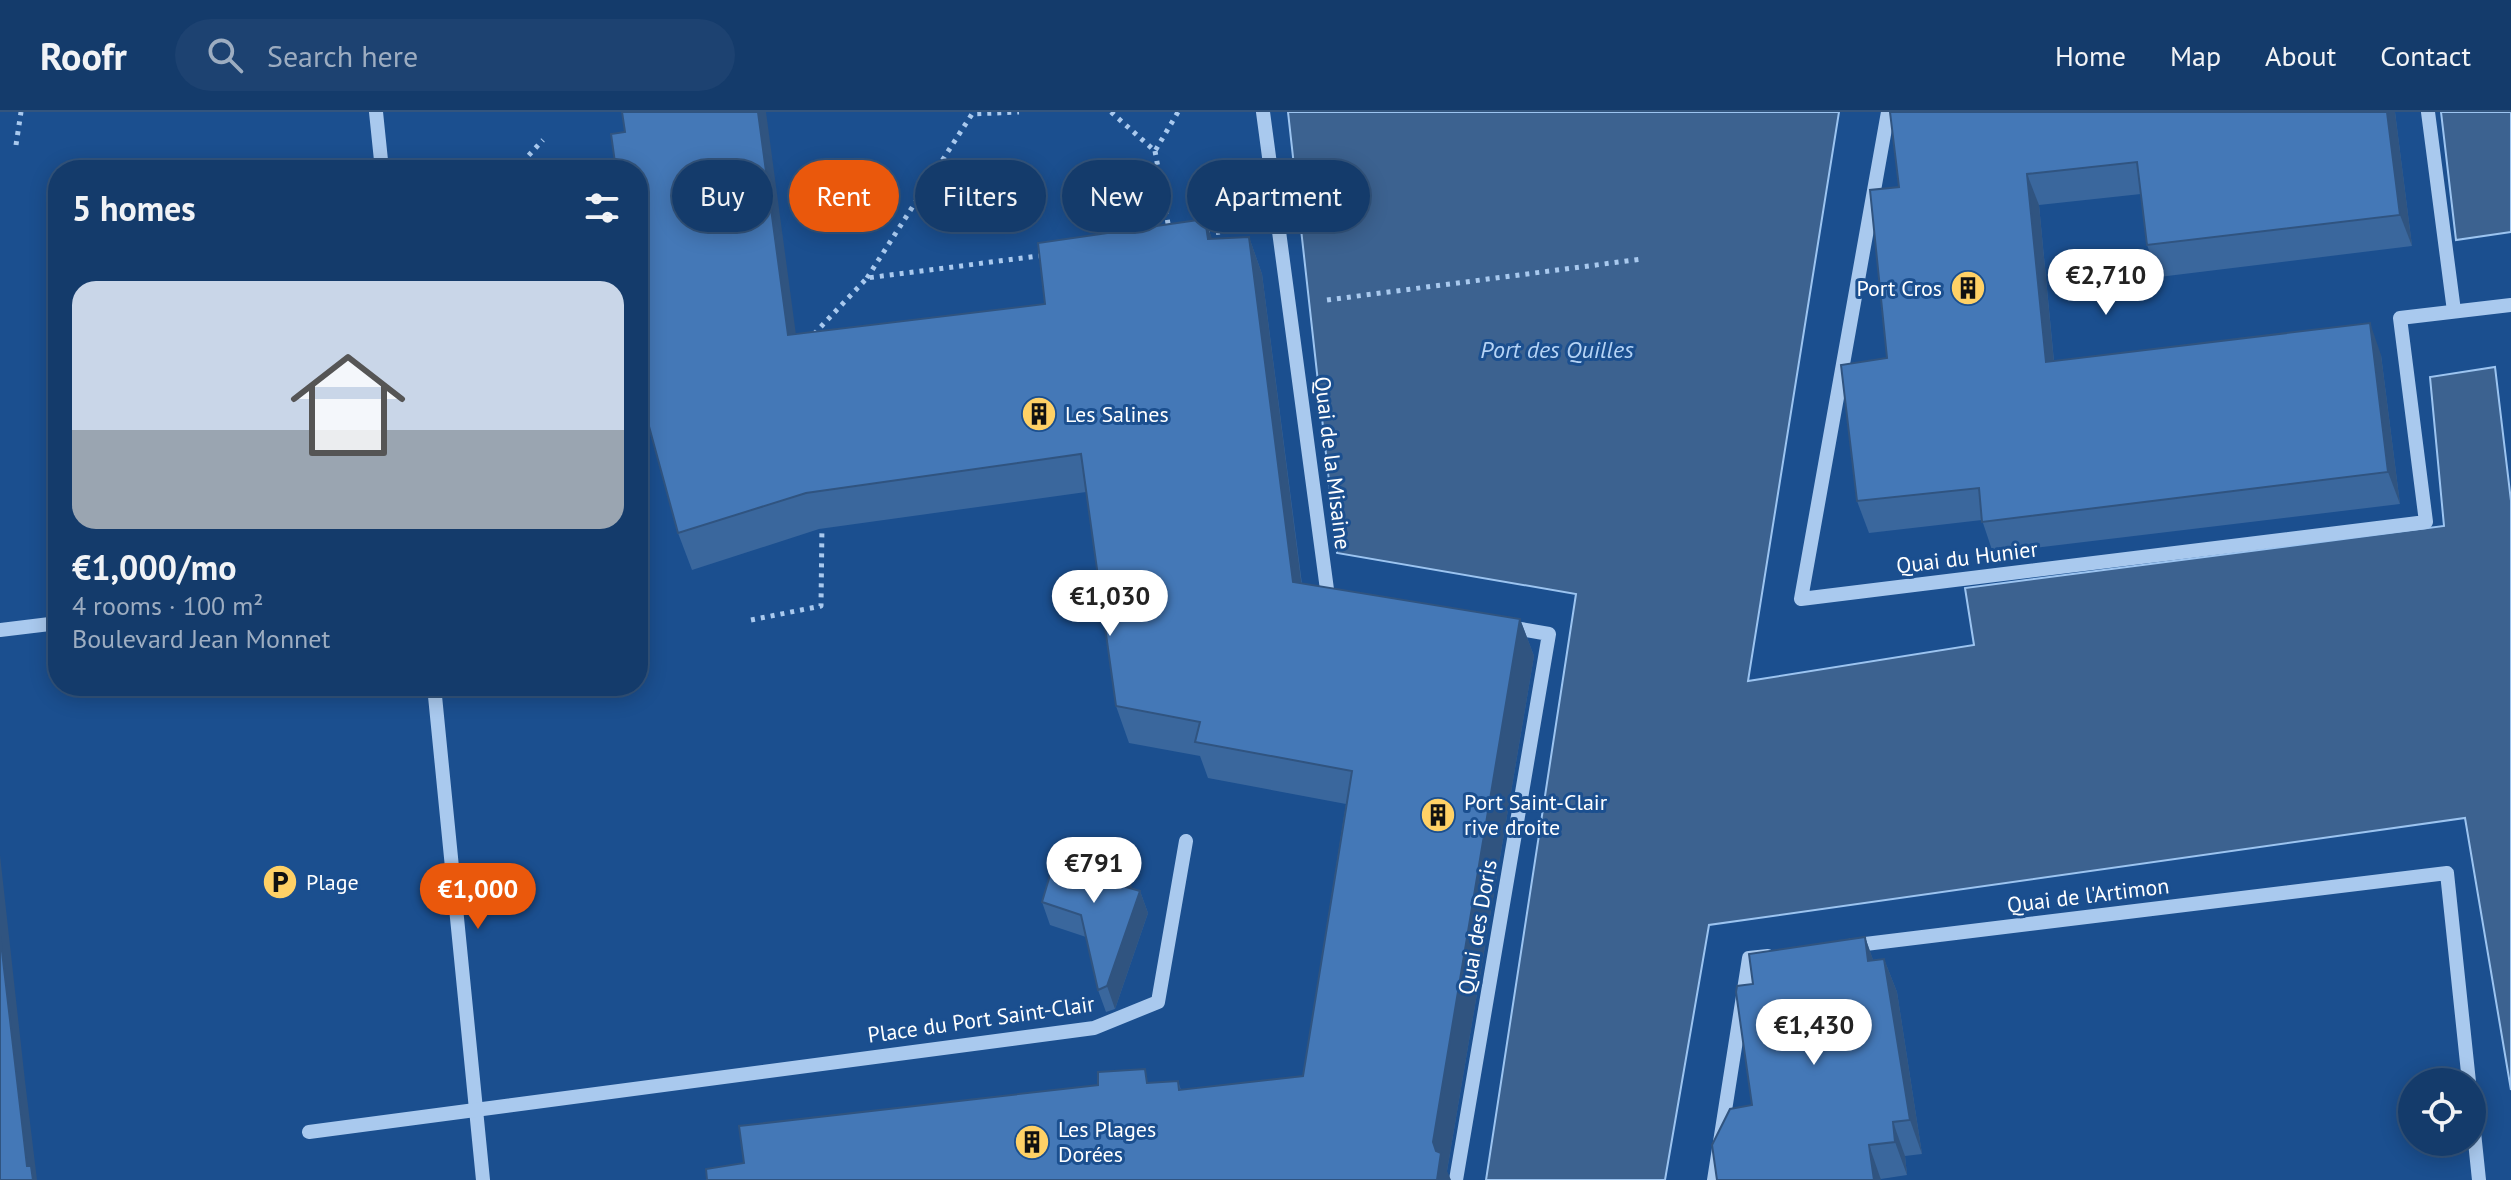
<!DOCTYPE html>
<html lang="en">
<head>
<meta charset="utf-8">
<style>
  :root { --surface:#143b6b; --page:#1d4271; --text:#f1f3f6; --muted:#9dadc1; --line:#33557e; --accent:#ea580c }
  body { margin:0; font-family:"PT Sans",sans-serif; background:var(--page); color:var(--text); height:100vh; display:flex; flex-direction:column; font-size:30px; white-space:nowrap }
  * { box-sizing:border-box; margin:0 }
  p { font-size:26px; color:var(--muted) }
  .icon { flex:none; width:44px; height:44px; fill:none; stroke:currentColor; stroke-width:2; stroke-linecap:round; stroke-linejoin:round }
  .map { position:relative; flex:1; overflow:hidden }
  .panel { position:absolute; left:48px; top:48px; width:600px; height:536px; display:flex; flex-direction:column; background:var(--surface); border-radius:32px; box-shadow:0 4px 20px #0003,0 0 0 2px var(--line) }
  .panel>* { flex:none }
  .top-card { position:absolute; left:672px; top:48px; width:760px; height:72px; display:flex; gap:16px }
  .tools { position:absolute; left:2398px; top:956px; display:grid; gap:16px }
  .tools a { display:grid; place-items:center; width:88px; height:88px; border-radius:50%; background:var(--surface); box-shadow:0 4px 20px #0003,0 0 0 2px var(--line); font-size:40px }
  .price { position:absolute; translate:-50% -68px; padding:0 18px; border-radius:28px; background:#fff; color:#222; font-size:26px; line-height:52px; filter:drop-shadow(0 2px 4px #0008) }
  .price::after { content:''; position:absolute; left:50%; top:48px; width:24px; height:18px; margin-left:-12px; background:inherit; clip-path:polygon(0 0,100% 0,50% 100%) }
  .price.active { background:var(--accent); color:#fff }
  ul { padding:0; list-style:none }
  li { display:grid; align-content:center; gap:16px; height:424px; padding:0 24px }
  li+li { border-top:2px solid var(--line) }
  li span { display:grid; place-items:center; height:248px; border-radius:24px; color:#555 }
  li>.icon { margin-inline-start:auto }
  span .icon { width:144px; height:144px; fill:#fffc; stroke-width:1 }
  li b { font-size:34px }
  h2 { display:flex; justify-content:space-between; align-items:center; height:96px; padding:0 24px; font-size:34px }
  .tag { padding:0 28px; border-radius:36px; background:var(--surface); box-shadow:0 4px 20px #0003,0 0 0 2px var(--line); font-size:28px; line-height:72px }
  .tag.active { background:var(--accent); color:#fff }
  header { display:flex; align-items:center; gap:48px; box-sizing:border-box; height:112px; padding:0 40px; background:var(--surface); border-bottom:2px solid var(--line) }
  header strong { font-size:38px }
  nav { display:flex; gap:44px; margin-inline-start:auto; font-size:28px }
  .search { width:560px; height:72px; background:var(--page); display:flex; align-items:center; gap:20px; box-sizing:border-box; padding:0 28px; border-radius:44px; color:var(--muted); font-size:30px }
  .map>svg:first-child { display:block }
  .water { fill:#3c6290; stroke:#9cc4f0; stroke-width:2 }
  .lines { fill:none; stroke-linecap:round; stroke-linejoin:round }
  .path { stroke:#a9c9ee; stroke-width:5; stroke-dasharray:4 6; stroke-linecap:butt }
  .minor { stroke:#a9c9ee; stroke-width:14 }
  .wall { fill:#3a679d }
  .shaded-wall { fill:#305480 }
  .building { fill:#4478b7; stroke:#305480; stroke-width:2 }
  .labels { text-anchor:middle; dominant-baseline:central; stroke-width:6; stroke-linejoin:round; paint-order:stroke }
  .poi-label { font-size:22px; fill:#fff; stroke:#1b4f8f; text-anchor:start }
  .street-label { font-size:22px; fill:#fff; stroke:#1b4f8f }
  .water-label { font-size:24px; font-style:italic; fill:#b5d3f5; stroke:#1b4f8f }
</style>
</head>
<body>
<header>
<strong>Roofr</strong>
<div class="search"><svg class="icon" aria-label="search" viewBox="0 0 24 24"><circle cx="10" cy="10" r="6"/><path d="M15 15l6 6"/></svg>Search here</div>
<nav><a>Home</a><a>Map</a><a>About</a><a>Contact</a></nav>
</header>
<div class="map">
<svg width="2511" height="1068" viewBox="0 0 2511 1068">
  <rect width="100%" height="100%" fill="#1b4f8f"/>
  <g class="water">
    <path d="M1288,0H1839L1748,569L1974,533L1965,476L2444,414L2430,265L2495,255L2511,389V978L2465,706L1709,813L1665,1068H1486L1576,482L1337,441Z"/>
    <path d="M2441,0H2511V120L2456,128Z"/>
  </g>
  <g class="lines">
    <g class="path">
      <path d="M1111,0L1155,39L1178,0"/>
      <path d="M16,33L21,0"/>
      <path d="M1155,39L1169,117"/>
      <path d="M515,58L543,28"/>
      <path d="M1206,122L1240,117"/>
      <path d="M867,166L972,2L1019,0"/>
      <path d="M1327,188L1642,147"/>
      <path d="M814,222L867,166L1046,143"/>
      <path d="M751,508L821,494L822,411"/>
    </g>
    <g class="minor">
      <path d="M376,0L382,58"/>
      <path d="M1263,0L1328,485L1338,487"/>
      <path d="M1888,0L1801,487L2426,410L2400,206L2511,193"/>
      <path d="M2428,0L2454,199"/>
      <path d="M0,518L58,511"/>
      <path d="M434,574L483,1068"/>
      <path d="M1849,834L2447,761L2469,970"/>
      <path d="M2472,1001L2479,1068"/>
      <path d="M309,1020L1094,916L1158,890L1186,729"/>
      <path d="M1456,1068L1549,522L1509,515"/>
      <path d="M1714,1068L1749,846L1768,844"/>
    </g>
  </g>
  <g class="wall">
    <path d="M1890,0H2395L2412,134L2159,165L2147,133L2141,82L2039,93L2054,249L2381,243L2400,392L1993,441L1982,408L1869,421L1857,389L1887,246L1899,75Z"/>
    <path d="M625,20L796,222L1045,192L1212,127L1249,125L1262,162L1302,472L1520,507L1534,544L1447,1059L744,1051L1150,971L1178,969L1181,978L1303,964L1346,692L1208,666L1200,644L1129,631L1116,594L1086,380L819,417L692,458L678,421Z"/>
    <path d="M1114,760L1132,776L1140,779L1148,801L1115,897L1106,900L1098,878L1086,825L1050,813L1042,790Z"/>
    <path d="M1865,825L1873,848L1884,847L1897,880L1922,1042L1905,1044L1907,1063L1881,1067L1752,993L1753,872Z"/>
  </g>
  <g class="shaded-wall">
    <path d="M758,0H766L801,260L788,223Z"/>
    <path d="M2387,0H2395L2412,134L2400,103Z"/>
    <path d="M2027,62L2039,93L2057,282L2046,250Z"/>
    <path d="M1205,107L1218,143L1208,127Z"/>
    <path d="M1249,125L1262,162L1306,507L1293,470Z"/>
    <path d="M2370,211L2381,243L2400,392L2388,360Z"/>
    <path d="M1520,507L1534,544L1447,1059L1451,1068H1437L1433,1030Z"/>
    <path d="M0,743L25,969L37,1068H32L27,1054L12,934L0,822Z"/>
    <path d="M1128,764L1136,787L1140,779L1148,801L1115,897L1107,874Z"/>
    <path d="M1865,825L1877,859L1868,849Z"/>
    <path d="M1884,847L1897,880L1922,1042L1910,1008Z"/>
    <path d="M1893,1010L1905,1044L1907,1063L1895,1030Z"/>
    <path d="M1869,1033L1881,1068H1874Z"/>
  </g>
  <g class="building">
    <path d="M622,0H758L788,223L1045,192L1038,131L1205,107L1208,127L1249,125L1293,470L1520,507L1433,1030L1436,1039L1441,1041L1437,1068H707L706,1057L744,1051L739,1014L1098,973V960L1145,957L1147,971L1178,969L1179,978L1303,964L1352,659L1195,630L1200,610L1116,594L1081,342L806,381L678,421L647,307L638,235V58H616L611,22L625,20Z"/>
    <path d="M1890,0H2387L2400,103L2147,133L2137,50L2027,62L2046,250L2370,211L2388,360L1982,410L1979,376L1857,389L1841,253L1887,246L1870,78L1899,75Z"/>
    <path d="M1058,736L1111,751L1109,759L1128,764L1126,775L1140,779L1107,874L1098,878L1081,803L1042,790Z"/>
    <path d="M0,822L27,1054H31L33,1068H0Z"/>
    <path d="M1865,825L1868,849L1884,847L1910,1008L1893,1010L1895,1030L1869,1033L1874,1068H1717L1712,1033L1730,997L1752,993L1736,880L1737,874L1753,872L1749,842Z"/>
  </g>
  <defs>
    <g id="building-disc" transform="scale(1.8)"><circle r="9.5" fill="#ffd166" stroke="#1b4f8f"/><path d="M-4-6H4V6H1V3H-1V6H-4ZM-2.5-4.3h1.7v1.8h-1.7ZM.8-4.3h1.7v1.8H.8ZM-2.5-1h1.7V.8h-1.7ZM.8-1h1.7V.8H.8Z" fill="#111"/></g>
    <g id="parking-disc" transform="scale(1.8)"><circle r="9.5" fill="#ffd166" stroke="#1b4f8f"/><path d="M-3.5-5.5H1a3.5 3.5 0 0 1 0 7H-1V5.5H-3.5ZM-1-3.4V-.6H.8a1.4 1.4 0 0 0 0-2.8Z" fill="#111"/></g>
  </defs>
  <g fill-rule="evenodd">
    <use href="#building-disc" x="1968" y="176"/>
    <use href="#building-disc" x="1039" y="302"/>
    <use href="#building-disc" x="1438" y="703"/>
    <use href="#parking-disc" x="280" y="770"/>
    <use href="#building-disc" x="1032" y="1030"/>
  </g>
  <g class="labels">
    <g class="poi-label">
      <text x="1942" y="176" text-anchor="end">Port Cros</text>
      <text x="1065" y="302">Les Salines</text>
      <text x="1464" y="690">Port Saint-Clair<tspan x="1464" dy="25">rive droite</tspan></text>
      <text x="306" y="770">Plage</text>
      <text x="1058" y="1017">Les Plages<tspan x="1058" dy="25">Dorées</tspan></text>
    </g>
    <g class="street-label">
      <text transform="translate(1333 351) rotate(83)">Quai de la Misaine</text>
      <text transform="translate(1967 445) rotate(-7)">Quai du Hunier</text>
      <text transform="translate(2088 783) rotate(-7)">Quai de l'Artimon</text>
      <text transform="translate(1477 815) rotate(-80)">Quai des Doris</text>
      <text transform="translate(981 907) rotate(-8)">Place du Port Saint-Clair</text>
    </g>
    <g class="water-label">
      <text x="1557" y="237">Port des Quilles</text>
    </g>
  </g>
</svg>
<div class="tools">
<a><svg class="icon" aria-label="locate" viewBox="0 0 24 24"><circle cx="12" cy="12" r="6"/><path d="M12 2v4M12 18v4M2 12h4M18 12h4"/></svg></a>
</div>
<b class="price" style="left:2106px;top:205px">€2,710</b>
<b class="price" style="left:1110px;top:526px">€1,030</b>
<b class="price" style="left:1094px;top:793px">€791</b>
<b class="price active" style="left:478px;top:819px">€1,000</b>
<b class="price" style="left:1814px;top:955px">€1,430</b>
<div class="top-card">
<a class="tag">Buy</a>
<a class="tag active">Rent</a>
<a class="tag">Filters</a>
<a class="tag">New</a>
<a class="tag">Apartment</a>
</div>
<section class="panel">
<h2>5 homes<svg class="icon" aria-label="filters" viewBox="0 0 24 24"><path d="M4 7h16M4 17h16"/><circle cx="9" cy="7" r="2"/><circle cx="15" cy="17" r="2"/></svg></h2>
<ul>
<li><span style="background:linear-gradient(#c9d6e8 60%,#9aa5b1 0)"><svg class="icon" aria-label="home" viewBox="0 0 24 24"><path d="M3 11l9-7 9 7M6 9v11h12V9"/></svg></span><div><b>€1,000/mo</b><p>4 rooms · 100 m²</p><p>Boulevard Jean Monnet</p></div></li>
</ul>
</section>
</div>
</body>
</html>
